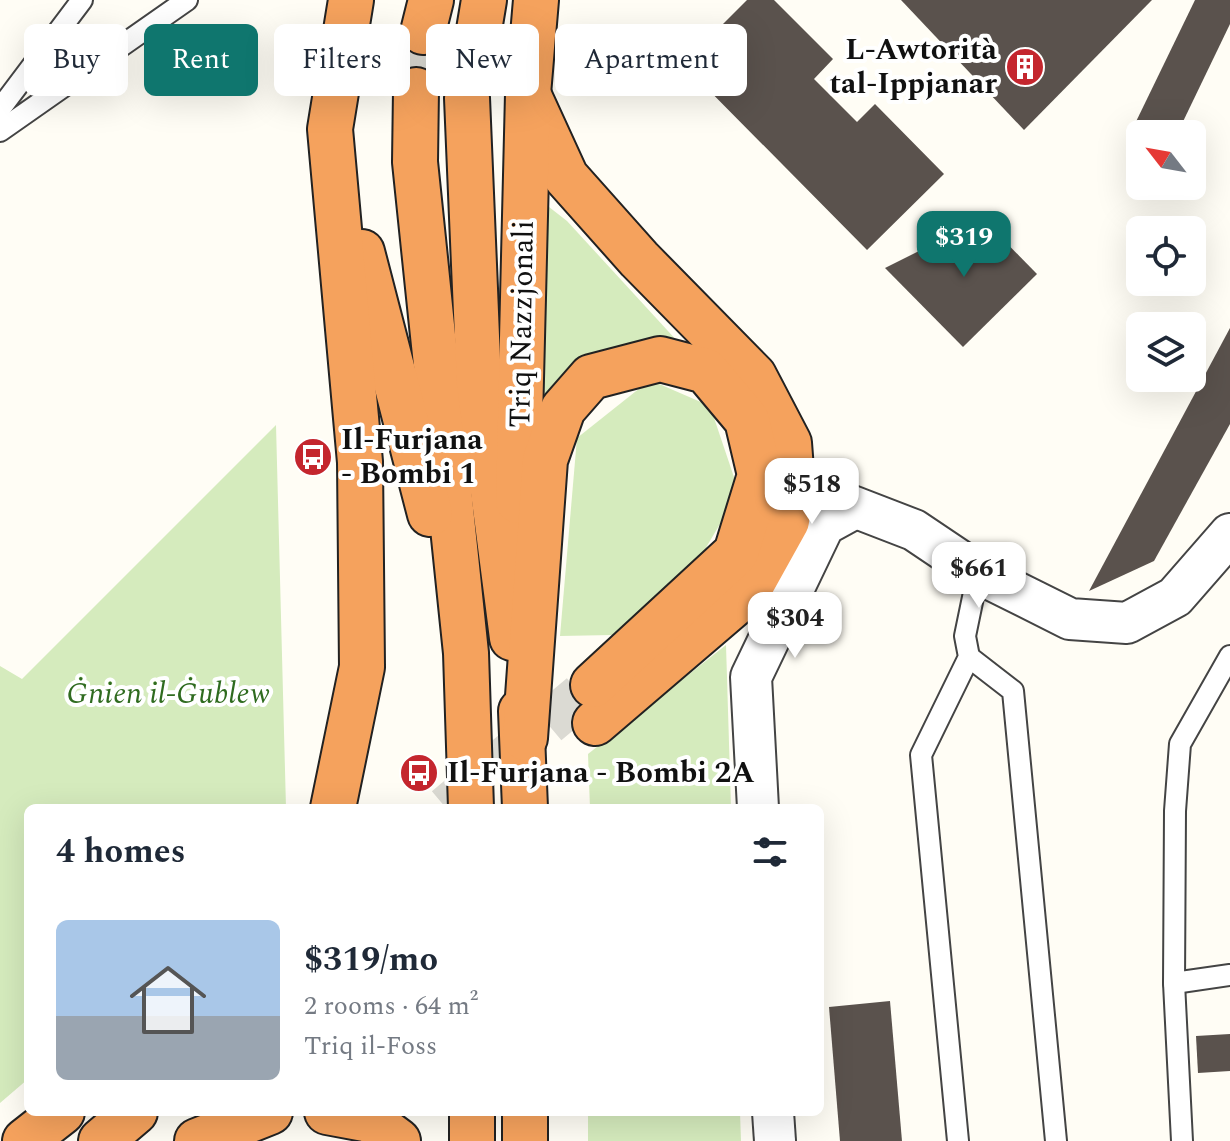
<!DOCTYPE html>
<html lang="en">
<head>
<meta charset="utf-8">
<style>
  :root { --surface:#fff; --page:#f2f2f3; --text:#1f2937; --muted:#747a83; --line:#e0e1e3; --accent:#0f766e }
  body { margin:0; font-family:Spectral,serif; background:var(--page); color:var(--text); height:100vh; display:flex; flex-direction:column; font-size:30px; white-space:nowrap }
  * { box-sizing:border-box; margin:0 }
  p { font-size:26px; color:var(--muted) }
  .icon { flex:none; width:44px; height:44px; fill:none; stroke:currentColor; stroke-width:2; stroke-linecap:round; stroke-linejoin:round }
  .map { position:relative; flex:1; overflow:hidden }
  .details { position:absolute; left:24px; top:804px; width:800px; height:312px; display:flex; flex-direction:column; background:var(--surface); border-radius:12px; box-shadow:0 8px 32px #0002 }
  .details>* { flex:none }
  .top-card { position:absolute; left:24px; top:24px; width:800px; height:72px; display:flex; gap:16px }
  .needle { width:52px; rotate:301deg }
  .fabs { position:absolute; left:1126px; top:120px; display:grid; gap:16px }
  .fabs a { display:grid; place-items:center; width:80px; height:80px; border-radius:12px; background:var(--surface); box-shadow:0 8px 32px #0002; font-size:40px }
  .price { position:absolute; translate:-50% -68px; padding:0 18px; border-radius:16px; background:#fff; color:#222; font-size:26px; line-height:52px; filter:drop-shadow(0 2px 4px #0008) }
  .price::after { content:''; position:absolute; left:50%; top:48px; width:24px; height:18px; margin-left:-12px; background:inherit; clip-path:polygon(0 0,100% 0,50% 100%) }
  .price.current { background:var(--accent); color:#fff }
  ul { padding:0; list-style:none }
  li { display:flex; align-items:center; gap:24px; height:200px; padding:0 32px }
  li+li { border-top:2px solid var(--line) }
  li span { display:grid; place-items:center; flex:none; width:224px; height:160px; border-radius:12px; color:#555 }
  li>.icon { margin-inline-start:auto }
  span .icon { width:96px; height:96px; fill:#fffc; stroke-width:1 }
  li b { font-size:34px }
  h2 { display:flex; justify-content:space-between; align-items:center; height:96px; padding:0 32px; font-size:34px }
  .tag { padding:0 28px; border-radius:12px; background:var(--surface); box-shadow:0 8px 32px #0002; font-size:28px; line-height:72px }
  .tag.current { background:var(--accent); color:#fff }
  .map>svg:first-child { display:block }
  .green { fill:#d5ebbd }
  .building { fill:#5a524d }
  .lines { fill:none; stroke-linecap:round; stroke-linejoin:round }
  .highway-tunnel { stroke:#dbdad3; stroke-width:44; stroke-dasharray:44 22; stroke-linecap:butt }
  .lane-casing { stroke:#444; stroke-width:24 }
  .street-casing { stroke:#444; stroke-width:44 }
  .highway-casing { stroke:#222; stroke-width:48 }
  .lane { stroke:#fff; stroke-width:20 }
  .street { stroke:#fff; stroke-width:40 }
  .highway { stroke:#f5a25d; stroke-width:44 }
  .labels { text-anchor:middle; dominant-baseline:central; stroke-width:8; stroke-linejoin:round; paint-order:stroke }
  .poi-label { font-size:30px; font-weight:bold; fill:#111; stroke:#fff; text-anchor:start }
  .street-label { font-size:30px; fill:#111; stroke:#fff }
  .park-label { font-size:30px; font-style:italic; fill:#2f6b1f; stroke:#fff }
</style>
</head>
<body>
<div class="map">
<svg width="1230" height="1141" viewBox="0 0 1230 1141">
  <rect width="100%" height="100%" fill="#fffdf5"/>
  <g class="green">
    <path d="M549,207L567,221L690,355L539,416L536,216Z"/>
    <path d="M650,380L710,406L739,492L698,561L612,635L560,636L577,438Z"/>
    <path d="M276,425L286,808H28V1079L0,1103V666L22,679Z"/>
    <path d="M726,645L731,808H590L588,754Z"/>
    <path d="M588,1112H740L741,1141H588Z"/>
  </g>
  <g class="building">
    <path d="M747,0H774L833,59L814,79L857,122L875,104L944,174L867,250L683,64Z"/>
    <path d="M901,0H1152L1024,130Z"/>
    <path d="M1195,0H1230V24L1177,134H1130Z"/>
    <path d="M386,38L400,40L406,50L418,56H431L443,47L453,48L461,61L472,66L486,65L498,56L506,57L503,94L491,92L479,76L467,73L454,77L446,85L440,84L429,69L417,65L405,68L395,77L380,75Z"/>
    <path d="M983,219L1037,274L963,347L885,268Z"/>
    <path d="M1230,328V424L1154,561L1089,591Z"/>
    <path d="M890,1001L902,1141H840L829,1007Z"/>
    <path d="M1230,1034V1071L1198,1073L1196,1036Z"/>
  </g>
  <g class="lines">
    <g class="highway-tunnel">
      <path d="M416,90L423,32"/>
      <path d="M467,98L477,42"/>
      <path d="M446,808L593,685"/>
    </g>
    <g class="lane-casing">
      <g id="lane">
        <path d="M0,109L82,0"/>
        <path d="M0,131L187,0"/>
        <path d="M1230,656L1180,744L1175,811L1174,983L1230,975"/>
        <path d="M969,657L1013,691L1056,1141"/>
        <path d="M1174,983L1182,1141"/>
        <path d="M958,1141L921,755L969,657L965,636L978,573"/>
      </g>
    </g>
    <g class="street-casing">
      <g id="street">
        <path d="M792,483L914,530L978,573L1070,619L1127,623L1175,597L1230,534"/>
        <path d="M758,808L751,677L824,525L855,508"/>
        <path d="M773,1112L775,1141"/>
      </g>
    </g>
    <g class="highway-casing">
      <g id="highway">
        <path d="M423,32L431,0"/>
        <path d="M477,42L484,0"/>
        <path d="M416,90L415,162L466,653L471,808"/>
        <path d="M528,94L566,177L639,259L754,376L789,443L792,483L787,521L747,593L595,723"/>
        <path d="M467,98L479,384L512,638"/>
        <path d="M362,252L430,514"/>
        <path d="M518,501L528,94L536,0"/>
        <path d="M521,711L525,808"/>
        <path d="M525,738L545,460L563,409L591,377L660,359L706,371L747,420L760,475L736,553L593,685"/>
        <path d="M333,808L362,667L360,462L330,129L351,0"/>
        <path d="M327,1112L370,1120L398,1141"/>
        <path d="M472,1112V1141"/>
        <path d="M525,1112V1141"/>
        <path d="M25,1141L62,1112"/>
        <path d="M101,1141L135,1112"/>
        <path d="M197,1141L270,1112"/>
      </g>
    </g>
    <use href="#lane" class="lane"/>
    <use href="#street" class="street"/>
    <use href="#highway" class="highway"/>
  </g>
  <defs>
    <g id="building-disc" transform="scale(2)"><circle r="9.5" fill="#c4262e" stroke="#fff"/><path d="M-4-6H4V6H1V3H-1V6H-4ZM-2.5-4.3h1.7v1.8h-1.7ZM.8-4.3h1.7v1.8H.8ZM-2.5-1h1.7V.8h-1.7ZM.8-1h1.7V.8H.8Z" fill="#fff"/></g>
    <g id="bus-disc" transform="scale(2)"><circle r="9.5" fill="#c4262e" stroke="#fff"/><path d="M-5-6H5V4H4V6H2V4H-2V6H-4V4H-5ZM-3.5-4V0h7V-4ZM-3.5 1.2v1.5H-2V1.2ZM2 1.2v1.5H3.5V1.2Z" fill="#fff"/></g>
  </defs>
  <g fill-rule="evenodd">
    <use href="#building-disc" x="1025" y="67"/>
    <use href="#bus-disc" x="313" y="457"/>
    <use href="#bus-disc" x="419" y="773"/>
  </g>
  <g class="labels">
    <g class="poi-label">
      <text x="997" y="50" text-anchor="end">L-Awtorità<tspan x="997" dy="34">tal-Ippjanar</tspan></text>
      <text x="341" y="440">Il-Furjana<tspan x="341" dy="34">- Bombi 1</tspan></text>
      <text x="447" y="773">Il-Furjana - Bombi 2A</text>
    </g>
    <g class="street-label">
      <text transform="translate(522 324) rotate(-89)">Triq Nazzjonali</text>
    </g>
    <g class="park-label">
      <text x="168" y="694">Ġnien il-Ġublew</text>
    </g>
  </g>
</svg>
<div class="fabs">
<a><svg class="needle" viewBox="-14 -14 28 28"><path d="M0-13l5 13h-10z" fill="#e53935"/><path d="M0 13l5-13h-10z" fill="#747a83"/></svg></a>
<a><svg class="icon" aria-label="locate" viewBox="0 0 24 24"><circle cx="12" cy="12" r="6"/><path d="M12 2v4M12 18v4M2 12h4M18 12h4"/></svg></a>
<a><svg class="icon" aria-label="layers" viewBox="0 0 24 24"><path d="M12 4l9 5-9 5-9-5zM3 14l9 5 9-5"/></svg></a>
</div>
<b class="price current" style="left:964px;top:279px">$319</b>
<b class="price" style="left:812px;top:526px">$518</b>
<b class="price" style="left:979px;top:610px">$661</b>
<b class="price" style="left:795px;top:660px">$304</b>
<div class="top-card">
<a class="tag">Buy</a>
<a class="tag current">Rent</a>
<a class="tag">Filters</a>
<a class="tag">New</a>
<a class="tag">Apartment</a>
</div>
<section class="details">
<h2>4 homes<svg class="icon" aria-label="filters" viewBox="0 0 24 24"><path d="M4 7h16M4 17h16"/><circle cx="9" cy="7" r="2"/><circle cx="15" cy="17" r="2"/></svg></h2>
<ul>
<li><span style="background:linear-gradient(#a9c7e8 60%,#9aa5b1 0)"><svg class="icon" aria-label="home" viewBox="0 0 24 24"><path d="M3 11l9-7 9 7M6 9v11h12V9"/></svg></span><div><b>$319/mo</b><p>2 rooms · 64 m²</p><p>Triq il-Foss</p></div></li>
</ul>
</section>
</div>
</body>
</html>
